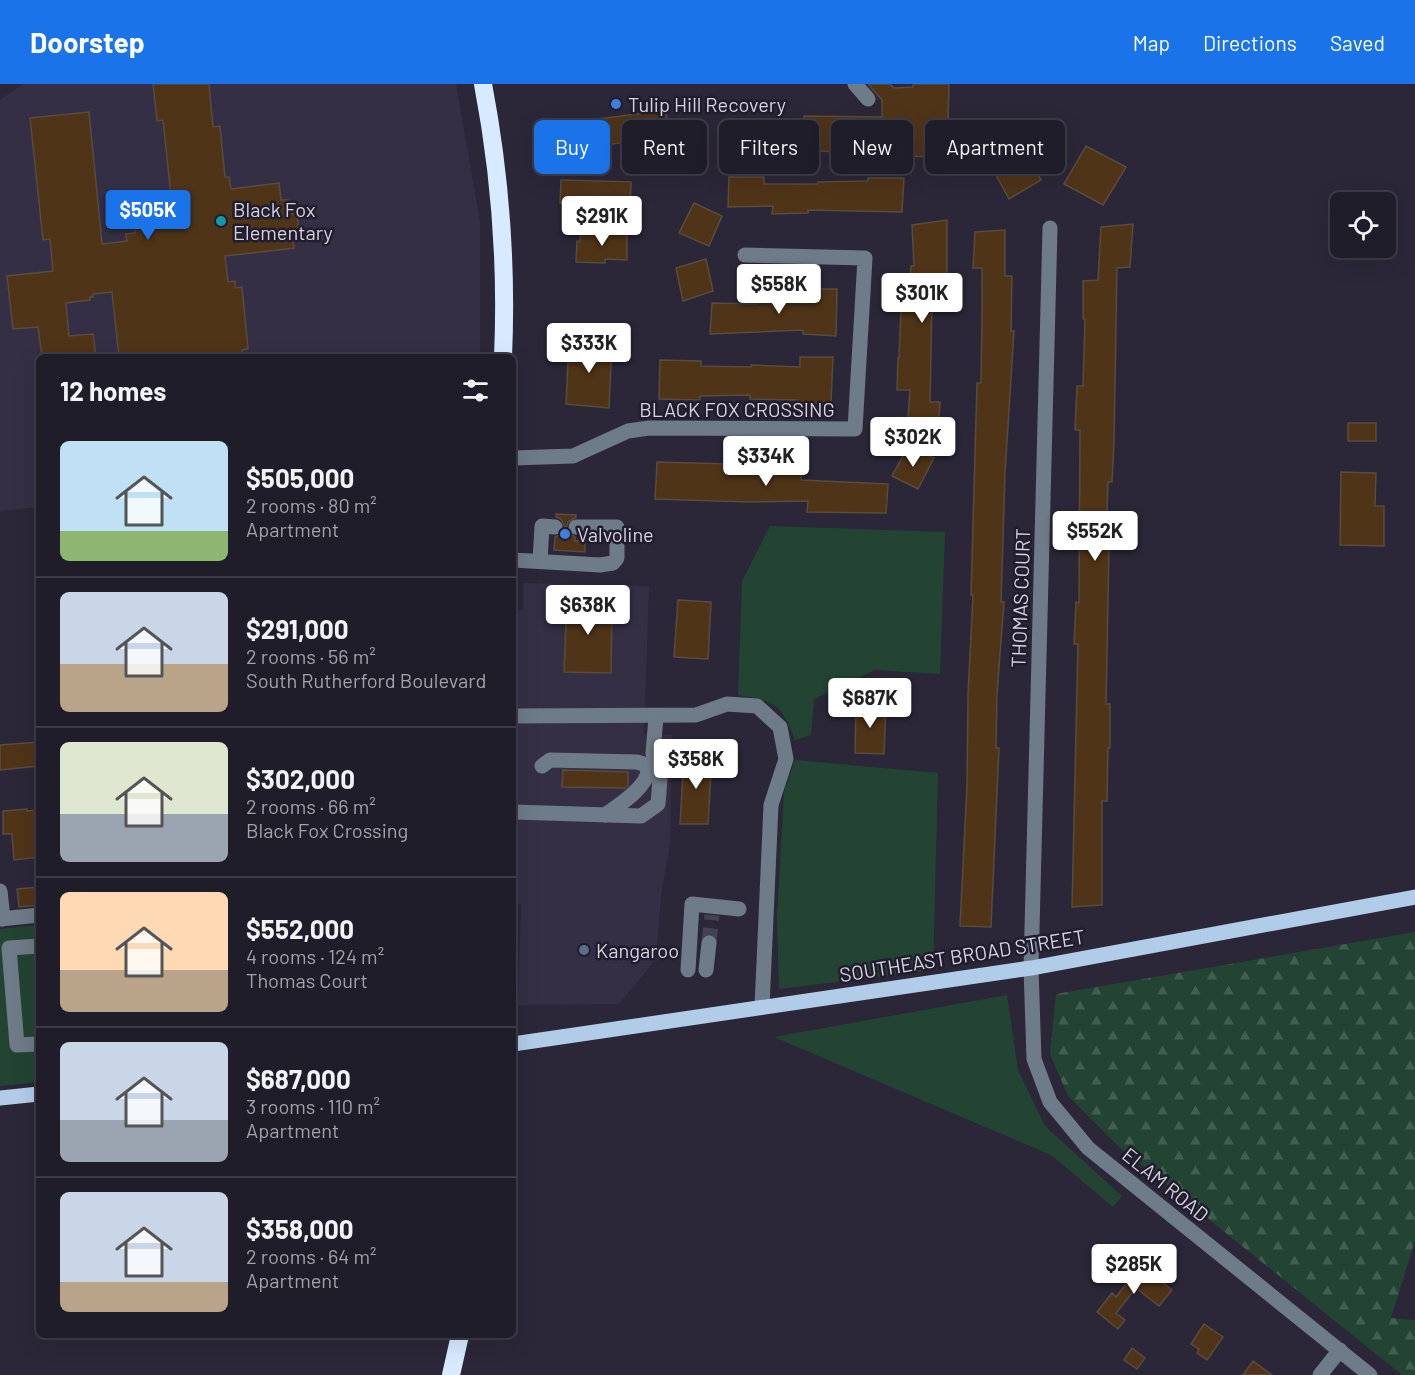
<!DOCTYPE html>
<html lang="en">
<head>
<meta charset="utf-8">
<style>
  :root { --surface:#201d2a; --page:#282632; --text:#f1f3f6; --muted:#a2a2a8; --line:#3d3b47; --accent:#1a73e8 }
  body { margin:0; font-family:Barlow,sans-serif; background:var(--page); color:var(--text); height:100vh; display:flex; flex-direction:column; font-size:22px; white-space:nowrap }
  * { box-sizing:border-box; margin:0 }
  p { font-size:20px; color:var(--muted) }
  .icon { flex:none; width:33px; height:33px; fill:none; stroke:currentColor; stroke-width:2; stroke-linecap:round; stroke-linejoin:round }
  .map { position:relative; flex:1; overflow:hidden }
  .panel { position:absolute; left:36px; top:270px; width:480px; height:984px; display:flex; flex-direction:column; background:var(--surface); border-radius:9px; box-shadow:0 6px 24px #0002,0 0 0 2px var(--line) }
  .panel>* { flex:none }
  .guide { position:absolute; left:534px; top:36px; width:570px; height:54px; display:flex; gap:12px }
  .controls { position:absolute; left:1330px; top:108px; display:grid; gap:12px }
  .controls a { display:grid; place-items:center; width:66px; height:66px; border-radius:9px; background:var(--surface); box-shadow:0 6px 24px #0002,0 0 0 2px var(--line); font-size:30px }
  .price { position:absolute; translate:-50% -51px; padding:0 14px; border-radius:6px; background:#fff; color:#222; font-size:20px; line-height:39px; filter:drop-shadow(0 2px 3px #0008) }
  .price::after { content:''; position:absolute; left:50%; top:36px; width:18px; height:14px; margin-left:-9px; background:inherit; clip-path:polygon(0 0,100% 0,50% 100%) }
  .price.selected { background:var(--accent); color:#fff }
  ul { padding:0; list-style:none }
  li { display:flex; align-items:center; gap:18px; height:150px; padding:0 24px }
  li+li { border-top:2px solid var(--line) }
  li span { display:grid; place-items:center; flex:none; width:168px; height:120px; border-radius:9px; color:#555 }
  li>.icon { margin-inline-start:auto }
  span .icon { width:72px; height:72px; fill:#fffc; stroke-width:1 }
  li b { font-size:26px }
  h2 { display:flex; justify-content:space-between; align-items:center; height:72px; padding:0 24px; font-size:26px }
  .pill { padding:0 21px; border-radius:9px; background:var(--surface); box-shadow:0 6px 24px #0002,0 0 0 2px var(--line); font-size:21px; line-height:54px }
  .pill.selected { background:var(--accent); color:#fff }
  header { display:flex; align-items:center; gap:36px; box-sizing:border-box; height:84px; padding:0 30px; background:var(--accent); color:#fff }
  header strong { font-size:28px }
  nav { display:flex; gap:33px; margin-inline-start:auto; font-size:21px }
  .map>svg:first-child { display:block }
  .built { fill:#352f46 }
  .grass { fill:#234432 }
  .forest { fill:url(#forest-firs) }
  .building { fill:#503418; stroke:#5a4b3d; stroke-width:1.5 }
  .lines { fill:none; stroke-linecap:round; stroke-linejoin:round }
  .minor-tunnel { stroke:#444151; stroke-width:15; stroke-dasharray:15 8; stroke-linecap:butt }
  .minor { stroke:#6e7b88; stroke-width:15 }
  .major { stroke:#b1cce8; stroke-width:15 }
  .highway { stroke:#d7eaff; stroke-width:18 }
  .shop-dot { fill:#3f7fe0; stroke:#221d2e; stroke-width:2 }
  .culture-dot { fill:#0f9aa8; stroke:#221d2e; stroke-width:2 }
  .service-dot { fill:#5c6f8a; stroke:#221d2e; stroke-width:2 }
  .labels { text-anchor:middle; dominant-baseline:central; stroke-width:5; stroke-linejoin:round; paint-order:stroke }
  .poi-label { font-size:20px; fill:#d5d3de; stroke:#221d2e; text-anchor:start }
  .street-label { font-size:20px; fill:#d5d3de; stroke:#221d2e }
</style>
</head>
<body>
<header>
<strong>Doorstep</strong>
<nav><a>Map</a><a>Directions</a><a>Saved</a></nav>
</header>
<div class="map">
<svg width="1415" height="1291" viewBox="0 0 1415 1291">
  <defs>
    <pattern id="forest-firs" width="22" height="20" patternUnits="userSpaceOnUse" patternTransform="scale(1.5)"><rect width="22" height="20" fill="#234432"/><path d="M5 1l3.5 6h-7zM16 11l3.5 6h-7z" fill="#425e4f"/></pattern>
  </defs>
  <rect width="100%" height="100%" fill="#2b2738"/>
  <g class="built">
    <path d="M23,0H456L480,138V273H39V423L0,427V16Z"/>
    <path d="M523,499L649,502L644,650L672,651L670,759L661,812L656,875L619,920L518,921L521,820H513V526L523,525Z"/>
  </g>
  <g class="grass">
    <path d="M770,442L945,448L940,590L875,586L814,615L811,651L795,656C781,619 776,618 738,611L742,497Z"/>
    <path d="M795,676L938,689L933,886L779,905L777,833L784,708Z"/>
    <path d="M39,841V998L0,1002V845Z"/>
    <path d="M1007,911L1018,986L1045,1042L1122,1112L1113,1123L1051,1071L774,953Z"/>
  </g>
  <path class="forest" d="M1415,848V1157L1391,1234L1415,1236V1291H1402L1118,1062L1068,1012L1050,970L1056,910Z"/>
  <g class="building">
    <path d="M153,0H209L213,43L220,42L225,93H229L231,105L279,99L281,116H288L290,130L297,129L299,149L292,150L294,164L225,172L228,198L235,197V204L242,203L248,265L242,266V270L219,273H119L112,208L93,210V213H90V216L66,219L69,252L93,250L96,273H42L38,243L13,245L7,192L53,187L50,155L43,156L30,34L89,28L102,160L127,157L126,150L135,149V141L144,140L143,133L167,131L165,113L171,112L163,36L157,37Z"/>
    <path d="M868,0H890L894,4L913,3V0H949L947,74L801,66L804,32L882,33V16Z"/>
    <path d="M666,26L669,52L570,66L568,39Z"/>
    <path d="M1086,62L1126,83L1103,121L1064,100Z"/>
    <path d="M1028,72L1041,96L1009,115L996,91Z"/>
    <path d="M729,93H764V100H818V98L868,97V94H904L902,128L808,126V129L772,130L773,122L728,123Z"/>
    <path d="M561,96L631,98L630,126L566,124V119H560Z"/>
    <path d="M694,119L722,132L709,162L679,149Z"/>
    <path d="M947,136V215H932L930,318H940L938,348H907L910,306H897L898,274H899L901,224L909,225L911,182H914L912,141Z"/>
    <path d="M1133,140L1130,183L1117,184L1114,358L1112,398H1108L1106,463H1109L1106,620H1110V664H1108L1107,717H1102V821L1072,823L1078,560H1074L1076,518L1079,519L1080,346H1075L1077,302H1083L1085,235H1083V197L1098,196L1101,143Z"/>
    <path d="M1005,146V192H1012L1011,247H1014L1005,389L1001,518H1004L997,610L996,664H999L991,843L960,842L967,701L968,610L973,511H971L977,299H981L982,235V184H973L975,148Z"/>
    <path d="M581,147L627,148V176L605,175V179L576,178L577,157L580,158Z"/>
    <path d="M706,175L713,207L683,217L676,184Z"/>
    <path d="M804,205H837L836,252L803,250V246L710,250L712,219L757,220V216L804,219Z"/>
    <path d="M569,256L612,260L609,324L566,320Z"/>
    <path d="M800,273H833L831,318L798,320V316L750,315V311L700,312V316L659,315L660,276L701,277V282L751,283V281L800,283Z"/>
    <rect x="1348" y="339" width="28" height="18"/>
    <path d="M908,363L934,374L918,405L892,392Z"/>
    <path d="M657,378L802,382L801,396L888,400L886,429L807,428L808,417L749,418L655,415Z"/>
    <path d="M1341,388L1376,389L1375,422H1384V462L1340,461Z"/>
    <path d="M556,430L576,431V433L568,438L566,444L568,448L575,453V457H585V468L554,466L555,453L563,449L565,443L561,435L556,433Z"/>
    <path d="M567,515L612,516L611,589L564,588Z"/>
    <path d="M678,516L711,518L708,575L674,573Z"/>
    <path d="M856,621L886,622L884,670L855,669Z"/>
    <path d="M39,658V682L0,686V661Z"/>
    <path d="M684,671L712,672L708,740H680Z"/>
    <path d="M563,686L628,688V701L625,704L562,703Z"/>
    <path d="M27,725V727L39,726V773L14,776L12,750H3V727Z"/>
    <path d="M39,803V821L19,823L17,805Z"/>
    <path d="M1141,1181L1172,1206L1159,1222L1136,1204L1116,1229L1125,1236L1118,1245L1097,1228L1112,1209L1116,1213Z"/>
    <path d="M1204,1240L1223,1253L1207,1276L1197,1269L1199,1265L1191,1260Z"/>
    <path d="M1132,1264L1145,1274L1137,1285L1124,1276Z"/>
    <path d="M1253,1277L1272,1291H1243Z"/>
  </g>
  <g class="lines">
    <path class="minor-tunnel" d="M709,859L712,831"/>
    <g class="minor">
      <path d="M855,0L868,15"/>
      <path d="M1050,144L1031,884L1034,975L1050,1018L1088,1064L1370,1291"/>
      <path d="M513,374L573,372L628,347L649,344L855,345L865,174L745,171"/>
      <path d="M513,476L600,481L613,479L617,474V443H576"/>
      <path d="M540,477L542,442L555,443"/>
      <path d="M513,632L696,631L727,620L757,622L780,643L786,675L771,721L762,923"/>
      <path d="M542,682L550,676L637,678L647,681C654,699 618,722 605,731"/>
      <path d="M513,728L641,732L658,720L660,695L653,669L656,633"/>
      <path d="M0,807L3,835"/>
      <path d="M0,835L39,831"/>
      <path d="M39,862L9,864L17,961L39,960"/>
      <path d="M688,886L692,820L739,825"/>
      <path d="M706,886L709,859"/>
      <path d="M1320,1291L1340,1266"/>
    </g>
    <g class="major">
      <path d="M513,960L1031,884L1415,813"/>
      <path d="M0,1014L39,1010"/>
    </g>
    <g class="highway">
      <path d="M483,0C500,89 507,182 503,273"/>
      <path d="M451,1291L460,1251"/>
    </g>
  </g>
  <g class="shop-dot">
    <circle cx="616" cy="20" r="6"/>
    <circle cx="565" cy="450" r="6"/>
  </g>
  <circle class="culture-dot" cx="221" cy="137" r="6"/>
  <circle class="service-dot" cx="584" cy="866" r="6"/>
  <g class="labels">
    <g class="poi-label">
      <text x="628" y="20">Tulip Hill Recovery</text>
      <text x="233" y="125">Black Fox<tspan x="233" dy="23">Elementary</tspan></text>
      <text x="577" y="450">Valvoline</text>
      <text x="596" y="866">Kangaroo</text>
    </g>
    <g class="street-label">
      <text x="737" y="325">BLACK FOX CROSSING</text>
      <text transform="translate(1020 514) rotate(-88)">THOMAS COURT</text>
      <text transform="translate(962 871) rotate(-9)">SOUTHEAST BROAD STREET</text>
      <text transform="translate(1166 1100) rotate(39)">ELAM ROAD</text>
    </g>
  </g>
</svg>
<div class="controls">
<a><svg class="icon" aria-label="locate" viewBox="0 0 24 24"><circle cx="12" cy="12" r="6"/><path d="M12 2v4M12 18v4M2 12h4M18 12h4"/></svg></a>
</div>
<b class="price selected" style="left:148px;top:157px">$505K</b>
<b class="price" style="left:602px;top:163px">$291K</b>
<b class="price" style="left:779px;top:231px">$558K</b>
<b class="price" style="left:922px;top:240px">$301K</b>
<b class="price" style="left:589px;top:290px">$333K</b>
<b class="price" style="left:913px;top:384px">$302K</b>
<b class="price" style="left:766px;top:403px">$334K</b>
<b class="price" style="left:1095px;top:478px">$552K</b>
<b class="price" style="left:588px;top:552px">$638K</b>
<b class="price" style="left:870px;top:645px">$687K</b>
<b class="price" style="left:696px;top:706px">$358K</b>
<b class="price" style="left:1134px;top:1211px">$285K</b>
<div class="guide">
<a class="pill selected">Buy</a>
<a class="pill">Rent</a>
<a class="pill">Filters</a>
<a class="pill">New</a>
<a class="pill">Apartment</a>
</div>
<section class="panel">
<h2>12 homes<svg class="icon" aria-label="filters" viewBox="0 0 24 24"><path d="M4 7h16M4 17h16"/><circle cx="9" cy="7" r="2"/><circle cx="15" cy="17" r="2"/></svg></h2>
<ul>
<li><span style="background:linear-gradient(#bfe0f5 75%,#8fb573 0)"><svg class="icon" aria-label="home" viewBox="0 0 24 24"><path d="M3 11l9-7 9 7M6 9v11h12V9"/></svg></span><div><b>$505,000</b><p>2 rooms · 80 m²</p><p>Apartment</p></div></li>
<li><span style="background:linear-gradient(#c9d6e8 60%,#b9a48a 0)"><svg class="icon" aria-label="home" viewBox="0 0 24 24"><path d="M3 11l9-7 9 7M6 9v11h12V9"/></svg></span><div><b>$291,000</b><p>2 rooms · 56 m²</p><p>South Rutherford Boulevard</p></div></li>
<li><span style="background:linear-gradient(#dfe7d0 60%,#9aa5b1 0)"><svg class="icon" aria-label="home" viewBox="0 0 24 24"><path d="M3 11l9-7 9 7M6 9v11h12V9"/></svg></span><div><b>$302,000</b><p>2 rooms · 66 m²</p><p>Black Fox Crossing</p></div></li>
<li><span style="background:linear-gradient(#ffd9b3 65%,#b9a48a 0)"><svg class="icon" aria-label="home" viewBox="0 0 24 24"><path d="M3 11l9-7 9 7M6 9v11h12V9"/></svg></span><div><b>$552,000</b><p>4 rooms · 124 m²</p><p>Thomas Court</p></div></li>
<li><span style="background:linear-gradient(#c9d6e8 65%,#9aa5b1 0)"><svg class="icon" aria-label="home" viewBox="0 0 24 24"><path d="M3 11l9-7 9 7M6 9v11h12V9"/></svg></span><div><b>$687,000</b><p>3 rooms · 110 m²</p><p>Apartment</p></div></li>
<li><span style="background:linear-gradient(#c9d6e8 75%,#b9a48a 0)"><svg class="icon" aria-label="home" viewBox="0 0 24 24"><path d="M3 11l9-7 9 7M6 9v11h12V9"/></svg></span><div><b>$358,000</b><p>2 rooms · 64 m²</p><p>Apartment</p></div></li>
</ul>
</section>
</div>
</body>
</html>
